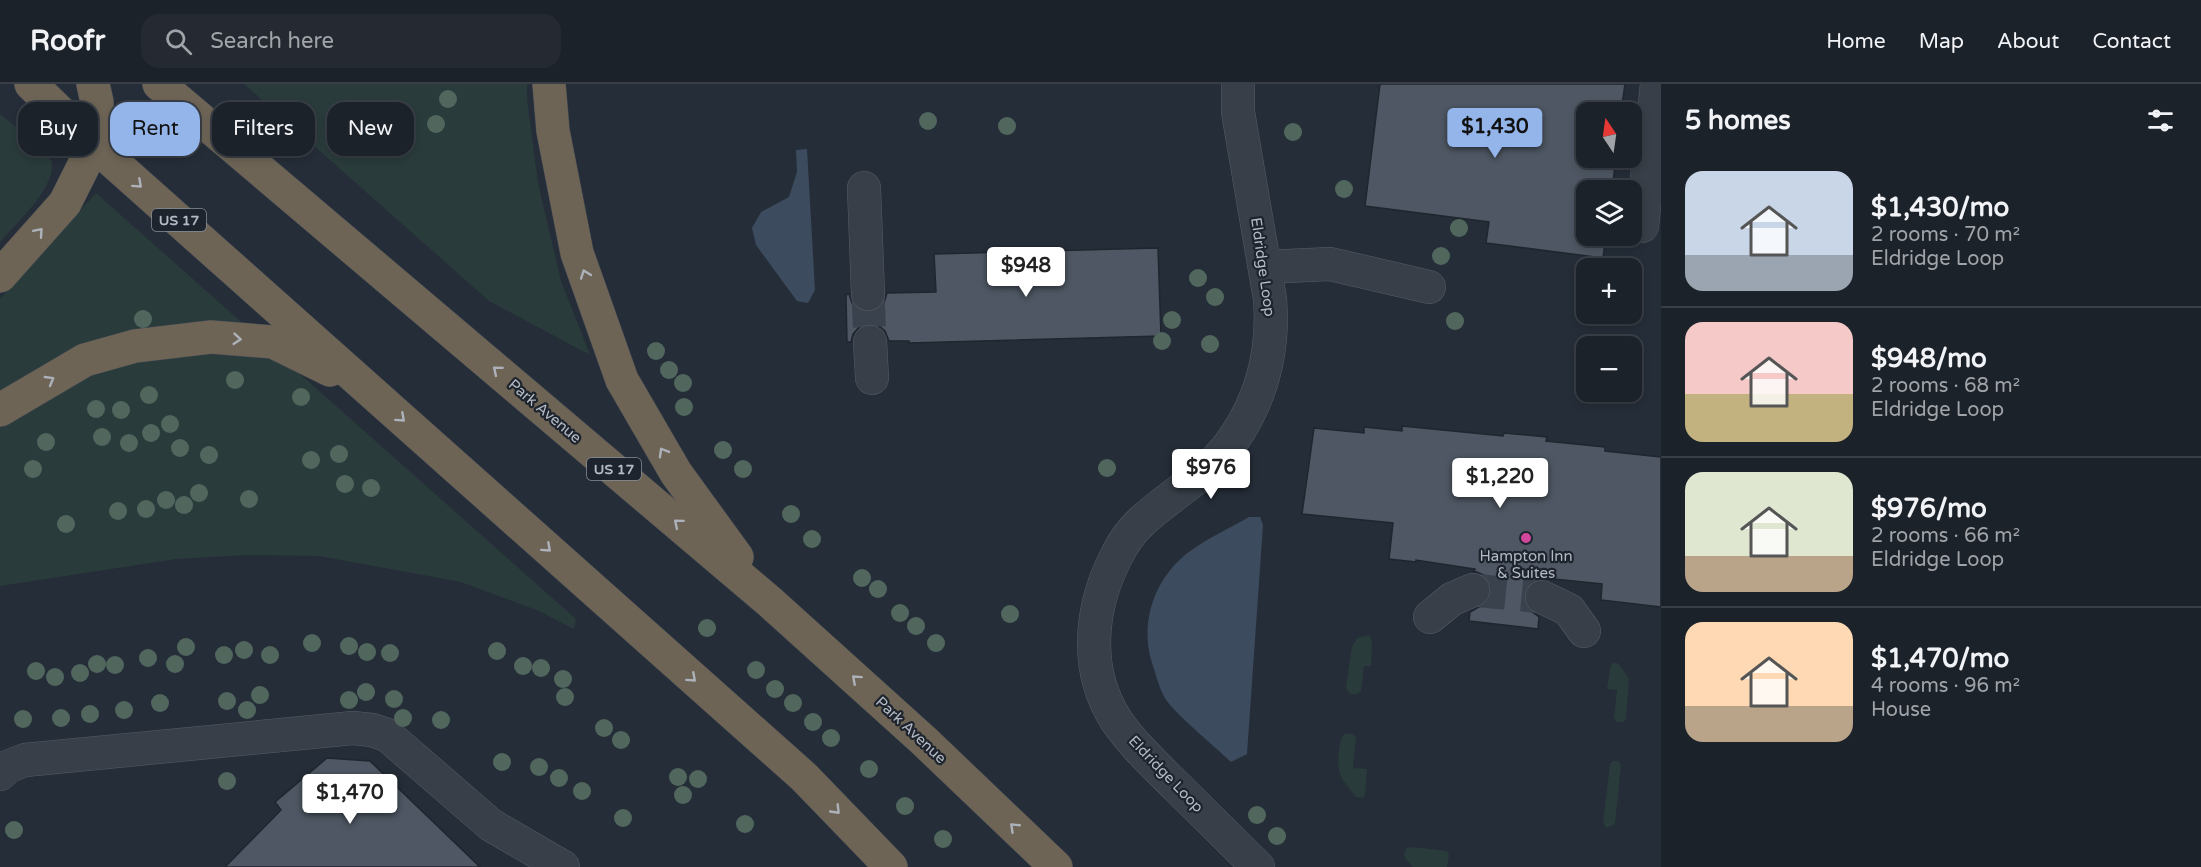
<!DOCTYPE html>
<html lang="en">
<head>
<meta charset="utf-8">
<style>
  :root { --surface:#1c222a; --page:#252a32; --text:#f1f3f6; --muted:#a0a4a8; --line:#3a3f47; --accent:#93b5ea }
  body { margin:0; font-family:"Varela Round",sans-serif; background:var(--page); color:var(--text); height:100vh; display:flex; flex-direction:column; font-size:22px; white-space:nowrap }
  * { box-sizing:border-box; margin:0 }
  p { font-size:20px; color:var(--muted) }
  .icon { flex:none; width:33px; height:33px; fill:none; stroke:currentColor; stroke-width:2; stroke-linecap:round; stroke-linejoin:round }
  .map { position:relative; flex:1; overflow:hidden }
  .sheet { display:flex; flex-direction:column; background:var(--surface); width:540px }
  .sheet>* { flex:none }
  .guide { position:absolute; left:18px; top:18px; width:570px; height:54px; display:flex; gap:12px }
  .needle { width:39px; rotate:347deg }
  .tools { position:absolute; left:1576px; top:18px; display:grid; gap:12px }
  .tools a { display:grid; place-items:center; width:66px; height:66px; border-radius:12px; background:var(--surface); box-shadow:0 3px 9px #0003,0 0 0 2px var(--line); font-size:30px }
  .price { position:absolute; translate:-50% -51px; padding:0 14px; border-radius:6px; background:#fff; color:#222; font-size:20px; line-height:39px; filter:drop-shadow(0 2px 3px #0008) }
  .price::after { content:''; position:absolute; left:50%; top:36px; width:18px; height:14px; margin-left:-9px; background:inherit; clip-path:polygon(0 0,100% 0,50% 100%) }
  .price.on { background:var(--accent); color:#111 }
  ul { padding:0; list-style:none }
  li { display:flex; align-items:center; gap:18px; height:150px; padding:0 24px }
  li+li { border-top:2px solid var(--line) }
  li span { display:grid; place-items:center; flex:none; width:168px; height:120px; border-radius:18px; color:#555 }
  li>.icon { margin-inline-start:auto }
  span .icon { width:72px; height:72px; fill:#fffc; stroke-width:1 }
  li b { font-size:26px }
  h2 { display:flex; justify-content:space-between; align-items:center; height:72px; padding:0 24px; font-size:26px }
  .tag { padding:0 21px; border-radius:18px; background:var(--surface); box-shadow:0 3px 9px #0003,0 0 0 2px var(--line); font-size:21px; line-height:54px }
  .tag.on { background:var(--accent); color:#111 }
  header { display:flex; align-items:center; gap:36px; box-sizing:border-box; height:84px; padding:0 30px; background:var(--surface); border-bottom:2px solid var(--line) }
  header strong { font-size:28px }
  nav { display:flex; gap:33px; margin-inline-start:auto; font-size:21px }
  .search { width:420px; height:54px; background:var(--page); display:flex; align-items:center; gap:15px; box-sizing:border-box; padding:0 21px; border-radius:18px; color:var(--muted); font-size:22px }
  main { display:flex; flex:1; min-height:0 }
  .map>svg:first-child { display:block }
  .green { fill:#2a3b3b }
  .water { fill:#3d4b5f }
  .building { fill:#4e5763; stroke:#20262f; stroke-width:1.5 }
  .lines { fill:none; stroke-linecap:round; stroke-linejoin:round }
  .minor-tunnel { stroke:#3a424d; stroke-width:33; stroke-dasharray:33 16; stroke-linecap:butt }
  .minor-casing { stroke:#575d66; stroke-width:34 }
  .highway-casing { stroke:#444a53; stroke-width:34 }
  .minor { stroke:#383f48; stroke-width:33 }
  .highway { stroke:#6d6456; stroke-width:33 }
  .tree { fill:#51675e }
  .oneway { stroke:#adb1b9 }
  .hotel-dot { fill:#d1479c; stroke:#1e242d; stroke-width:2 }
  .labels { text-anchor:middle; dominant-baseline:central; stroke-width:4.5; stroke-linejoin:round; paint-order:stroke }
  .shield { fill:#1e242d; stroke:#878d97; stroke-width:1.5 }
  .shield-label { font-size:14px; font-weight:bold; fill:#b4bac4 }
  .street-label { font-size:15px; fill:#b4bac4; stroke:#1e242d }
  .poi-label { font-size:15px; fill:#b4bac4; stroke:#1e242d }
</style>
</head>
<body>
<header>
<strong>Roofr</strong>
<div class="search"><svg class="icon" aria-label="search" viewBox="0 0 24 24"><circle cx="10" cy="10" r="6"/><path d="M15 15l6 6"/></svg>Search here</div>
<nav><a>Home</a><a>Map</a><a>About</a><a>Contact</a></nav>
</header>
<main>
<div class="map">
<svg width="1661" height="783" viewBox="0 0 1661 783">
  <rect width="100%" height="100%" fill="#252d38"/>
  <g class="green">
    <path d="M244,0H527V15L538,99L561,197L590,271L489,217Z"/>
    <path d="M0,30C15,43 34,55 47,69C68,94 15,140 0,158Z"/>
    <path d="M96,109L576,535L574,545L539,527L461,498L319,472L247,471L176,475L0,502V215Z"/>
    <path d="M1369,551L1372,557L1371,582H1364L1361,607L1357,610H1350L1346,604L1352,563L1357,554Z"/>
    <path d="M1614,578L1619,580L1629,595L1626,635L1623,638H1617L1614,634L1617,606L1607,605L1611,581Z"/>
    <path d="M1345,649L1352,650L1356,653L1353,684L1367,685L1365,711L1362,714L1356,713C1342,695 1336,691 1339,667C1340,659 1340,655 1345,649Z"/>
    <path d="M1613,677H1618L1621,681L1615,740L1606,744L1603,739L1610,680Z"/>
    <path d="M1413,763L1447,767L1449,771L1447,783H1413L1406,775L1404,770L1407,764Z"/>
  </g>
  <g class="water">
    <path d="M807,65L815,206L808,219L797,217L756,161L752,144L761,128L789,113L797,88L796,66Z"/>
    <path d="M1249,433H1260L1263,441L1247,670L1231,678C1211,659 1188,641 1170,621C1160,610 1157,593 1152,579C1139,537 1155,491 1193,465C1210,453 1230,444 1249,433Z"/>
  </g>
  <g class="building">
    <path d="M1380,0H1625L1621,28H1587V74H1616L1612,106H1587V152H1606L1603,174L1486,159L1489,138L1365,122Z"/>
    <path d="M1158,164L1161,252L909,259V257H889L885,247L878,241L870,239L859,243L853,250L851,258H847L846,211L849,210L852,219L859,226L869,229L877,226L884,219L887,209L936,208L934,170Z"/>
    <path d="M1402,342L1503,352L1504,349L1547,353L1546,357L1605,363V367L1661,373V523L1601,516L1602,500L1544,494L1531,498L1525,504L1523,514L1527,524L1539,533L1538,545L1469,537L1470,528L1488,518L1491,509L1490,499L1484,491L1474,487L1475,485L1416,476V478L1389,475L1393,439L1302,430L1314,344L1364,349V343L1402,347Z"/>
    <path d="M327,674L370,677L480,783H225L281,726L275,718Z"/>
  </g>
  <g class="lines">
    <g class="minor-tunnel">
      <path d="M868,210L870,258"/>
      <path d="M1473,506L1542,513"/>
    </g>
    <g class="minor-casing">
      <g id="minor">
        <path d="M1238,0V28L1270,215C1274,265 1263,311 1235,353C1211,390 1172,409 1141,438C1130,448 1121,462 1115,475C1090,525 1084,586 1116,636C1133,661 1155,681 1177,703C1204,730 1231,756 1258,783"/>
        <path d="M864,104L868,210"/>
        <path d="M1642,142L1657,0"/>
        <path d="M1265,183L1330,180L1429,203"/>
        <path d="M870,258L872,294"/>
        <path d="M1542,513L1569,526L1584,547"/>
        <path d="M1430,533L1452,515L1473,506"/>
        <path d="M0,690L7,683L25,676L353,644L372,646L387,651L491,741L563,783"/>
      </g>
    </g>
    <g class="highway-casing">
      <g id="highway">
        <path d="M31,0L94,61L804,693L891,783"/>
        <path d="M159,0L770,518L923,656L1056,783"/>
        <path d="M549,0L553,47L577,169L622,296L676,389L737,473"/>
        <path d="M0,192L65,119L94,61L97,18L93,0"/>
        <path d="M0,326L85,276L135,262L211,253L273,258L330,286"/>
      </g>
    </g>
    <use href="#minor" class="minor"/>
    <use href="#highway" class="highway"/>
  </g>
  <g class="tree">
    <circle cx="448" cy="15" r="9"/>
    <circle cx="389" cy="35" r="9"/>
    <circle cx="928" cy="37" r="9"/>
    <circle cx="436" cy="40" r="9"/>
    <circle cx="1007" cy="42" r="9"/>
    <circle cx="1293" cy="48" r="9"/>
    <circle cx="1344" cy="105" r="9"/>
    <circle cx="1459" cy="144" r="9"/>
    <circle cx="1441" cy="172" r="9"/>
    <circle cx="1198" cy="194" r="9"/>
    <circle cx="1215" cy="213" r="9"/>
    <circle cx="143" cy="235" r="9"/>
    <circle cx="1172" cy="236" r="9"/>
    <circle cx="1455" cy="237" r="9"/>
    <circle cx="1162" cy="257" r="9"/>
    <circle cx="1210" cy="260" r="9"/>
    <circle cx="656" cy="267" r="9"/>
    <circle cx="669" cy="286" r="9"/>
    <circle cx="235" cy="296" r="9"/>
    <circle cx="683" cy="299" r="9"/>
    <circle cx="149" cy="311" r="9"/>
    <circle cx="301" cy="313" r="9"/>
    <circle cx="684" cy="323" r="9"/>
    <circle cx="96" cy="325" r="9"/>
    <circle cx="121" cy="326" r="9"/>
    <circle cx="170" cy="340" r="9"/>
    <circle cx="151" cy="349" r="9"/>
    <circle cx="102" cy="353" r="9"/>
    <circle cx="46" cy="358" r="9"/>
    <circle cx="129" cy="359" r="9"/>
    <circle cx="180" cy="364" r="9"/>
    <circle cx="723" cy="366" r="9"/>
    <circle cx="339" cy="370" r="9"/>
    <circle cx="209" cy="371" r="9"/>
    <circle cx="311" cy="376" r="9"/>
    <circle cx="1107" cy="384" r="9"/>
    <circle cx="33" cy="385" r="9"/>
    <circle cx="743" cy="385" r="9"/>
    <circle cx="345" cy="400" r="9"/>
    <circle cx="371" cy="404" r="9"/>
    <circle cx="199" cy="409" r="9"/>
    <circle cx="249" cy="415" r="9"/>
    <circle cx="166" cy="416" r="9"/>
    <circle cx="184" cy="421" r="9"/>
    <circle cx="146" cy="425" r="9"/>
    <circle cx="118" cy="427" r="9"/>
    <circle cx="791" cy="430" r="9"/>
    <circle cx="66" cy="440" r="9"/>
    <circle cx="812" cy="455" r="9"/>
    <circle cx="862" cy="494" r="9"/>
    <circle cx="878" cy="505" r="9"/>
    <circle cx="900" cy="529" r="9"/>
    <circle cx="1010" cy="530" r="9"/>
    <circle cx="916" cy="542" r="9"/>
    <circle cx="707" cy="544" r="9"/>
    <circle cx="312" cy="559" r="9"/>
    <circle cx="936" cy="559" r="9"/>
    <circle cx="349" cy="562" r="9"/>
    <circle cx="186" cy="563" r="9"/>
    <circle cx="244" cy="566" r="9"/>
    <circle cx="497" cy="567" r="9"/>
    <circle cx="367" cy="568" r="9"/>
    <circle cx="390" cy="569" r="9"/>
    <circle cx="224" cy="571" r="9"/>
    <circle cx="270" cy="571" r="9"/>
    <circle cx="148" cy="574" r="9"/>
    <circle cx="97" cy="580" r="9"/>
    <circle cx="175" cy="580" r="9"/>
    <circle cx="115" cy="581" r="9"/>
    <circle cx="523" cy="582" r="9"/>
    <circle cx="541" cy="584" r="9"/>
    <circle cx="756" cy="586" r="9"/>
    <circle cx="36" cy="587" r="9"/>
    <circle cx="80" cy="589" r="9"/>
    <circle cx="55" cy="593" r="9"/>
    <circle cx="563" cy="595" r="9"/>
    <circle cx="775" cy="605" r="9"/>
    <circle cx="366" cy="608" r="9"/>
    <circle cx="260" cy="611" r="9"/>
    <circle cx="565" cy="613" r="9"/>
    <circle cx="394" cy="615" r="9"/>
    <circle cx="349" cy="616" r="9"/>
    <circle cx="227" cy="617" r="9"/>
    <circle cx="160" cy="619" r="9"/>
    <circle cx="793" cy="619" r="9"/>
    <circle cx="124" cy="626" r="9"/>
    <circle cx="247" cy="626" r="9"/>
    <circle cx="90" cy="630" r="9"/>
    <circle cx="61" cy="634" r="9"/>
    <circle cx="403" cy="634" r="9"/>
    <circle cx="23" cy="635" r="9"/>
    <circle cx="441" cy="636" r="9"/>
    <circle cx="813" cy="638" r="9"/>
    <circle cx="604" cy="644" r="9"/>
    <circle cx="831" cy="654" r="9"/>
    <circle cx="621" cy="656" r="9"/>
    <circle cx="502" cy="678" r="9"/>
    <circle cx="539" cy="683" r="9"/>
    <circle cx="869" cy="685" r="9"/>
    <circle cx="678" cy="693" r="9"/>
    <circle cx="559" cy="694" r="9"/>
    <circle cx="698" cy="695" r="9"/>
    <circle cx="227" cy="697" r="9"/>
    <circle cx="582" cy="707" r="9"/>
    <circle cx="683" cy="711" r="9"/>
    <circle cx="905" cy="722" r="9"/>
    <circle cx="1257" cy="731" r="9"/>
    <circle cx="623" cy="734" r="9"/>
    <circle cx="745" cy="740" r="9"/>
    <circle cx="14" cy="746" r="9"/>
    <circle cx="1277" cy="752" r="9"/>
    <circle cx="943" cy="755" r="9"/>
  </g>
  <defs><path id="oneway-chevron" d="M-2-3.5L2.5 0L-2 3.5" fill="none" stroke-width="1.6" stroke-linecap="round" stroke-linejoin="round" transform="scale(1.5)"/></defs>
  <g class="oneway">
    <use href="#oneway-chevron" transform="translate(138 100) rotate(42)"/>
    <use href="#oneway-chevron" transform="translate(39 148) rotate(-49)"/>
    <use href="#oneway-chevron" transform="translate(585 190) rotate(-110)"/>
    <use href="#oneway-chevron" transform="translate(237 255) rotate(5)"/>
    <use href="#oneway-chevron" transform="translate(497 286) rotate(-140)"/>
    <use href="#oneway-chevron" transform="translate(50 296) rotate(-30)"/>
    <use href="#oneway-chevron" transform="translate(401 334) rotate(42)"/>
    <use href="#oneway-chevron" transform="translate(663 368) rotate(-120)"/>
    <use href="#oneway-chevron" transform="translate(678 439) rotate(-140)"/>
    <use href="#oneway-chevron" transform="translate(547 464) rotate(42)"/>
    <use href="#oneway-chevron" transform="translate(692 594) rotate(42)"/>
    <use href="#oneway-chevron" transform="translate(856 595) rotate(-138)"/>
    <use href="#oneway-chevron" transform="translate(836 726) rotate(46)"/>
    <use href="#oneway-chevron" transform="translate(1014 743) rotate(-136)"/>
  </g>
  <circle class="hotel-dot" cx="1526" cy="454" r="6"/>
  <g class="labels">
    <g class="shield">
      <rect x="152" y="125" width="54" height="22" rx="4.5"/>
      <rect x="587" y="374" width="54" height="22" rx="4.5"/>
    </g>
    <g class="shield-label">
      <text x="179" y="136">US 17</text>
      <text x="614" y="385">US 17</text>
    </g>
    <g class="street-label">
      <text transform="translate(1263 183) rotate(82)">Eldridge Loop</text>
      <text transform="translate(545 327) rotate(40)">Park Avenue</text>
      <text transform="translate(911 646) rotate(43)">Park Avenue</text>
      <text transform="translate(1166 690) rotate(46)">Eldridge Loop</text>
    </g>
    <g class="poi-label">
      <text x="1526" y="472">Hampton Inn<tspan x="1526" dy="17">&amp; Suites</tspan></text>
    </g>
  </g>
</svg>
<div class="tools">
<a><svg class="needle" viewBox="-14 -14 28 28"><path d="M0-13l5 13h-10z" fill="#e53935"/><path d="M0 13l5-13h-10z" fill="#a0a4a8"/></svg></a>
<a><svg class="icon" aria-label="layers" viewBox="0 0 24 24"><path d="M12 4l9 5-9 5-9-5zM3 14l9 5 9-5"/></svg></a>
<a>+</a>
<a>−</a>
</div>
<b class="price on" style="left:1495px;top:75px">$1,430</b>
<b class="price" style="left:1026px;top:214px">$948</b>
<b class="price" style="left:1211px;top:416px">$976</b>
<b class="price" style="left:1500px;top:425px">$1,220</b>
<b class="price" style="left:350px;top:741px">$1,470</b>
<div class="guide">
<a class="tag">Buy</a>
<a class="tag on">Rent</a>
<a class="tag">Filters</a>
<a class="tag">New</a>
</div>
</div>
<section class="sheet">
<h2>5 homes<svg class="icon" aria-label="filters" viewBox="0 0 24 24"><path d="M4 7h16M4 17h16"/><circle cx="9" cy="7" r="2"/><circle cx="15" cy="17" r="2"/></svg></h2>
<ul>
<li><span style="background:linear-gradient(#c9d6e8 70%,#9aa5b1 0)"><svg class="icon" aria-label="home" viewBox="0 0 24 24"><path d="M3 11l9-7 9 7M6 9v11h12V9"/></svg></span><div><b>$1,430/mo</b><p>2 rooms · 70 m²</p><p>Eldridge Loop</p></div></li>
<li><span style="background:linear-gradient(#f6c9c9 60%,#c2b280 0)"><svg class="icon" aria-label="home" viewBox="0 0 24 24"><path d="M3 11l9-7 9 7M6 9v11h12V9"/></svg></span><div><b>$948/mo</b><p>2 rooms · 68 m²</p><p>Eldridge Loop</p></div></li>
<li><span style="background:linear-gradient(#dfe7d0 70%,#b9a48a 0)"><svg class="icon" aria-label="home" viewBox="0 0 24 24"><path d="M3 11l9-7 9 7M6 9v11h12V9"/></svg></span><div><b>$976/mo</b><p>2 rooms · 66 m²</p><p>Eldridge Loop</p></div></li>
<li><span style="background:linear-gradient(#ffd9b3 70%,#b9a48a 0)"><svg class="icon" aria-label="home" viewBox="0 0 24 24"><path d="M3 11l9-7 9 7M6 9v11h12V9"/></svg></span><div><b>$1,470/mo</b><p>4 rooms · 96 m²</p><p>House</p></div></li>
</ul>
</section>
</main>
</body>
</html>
